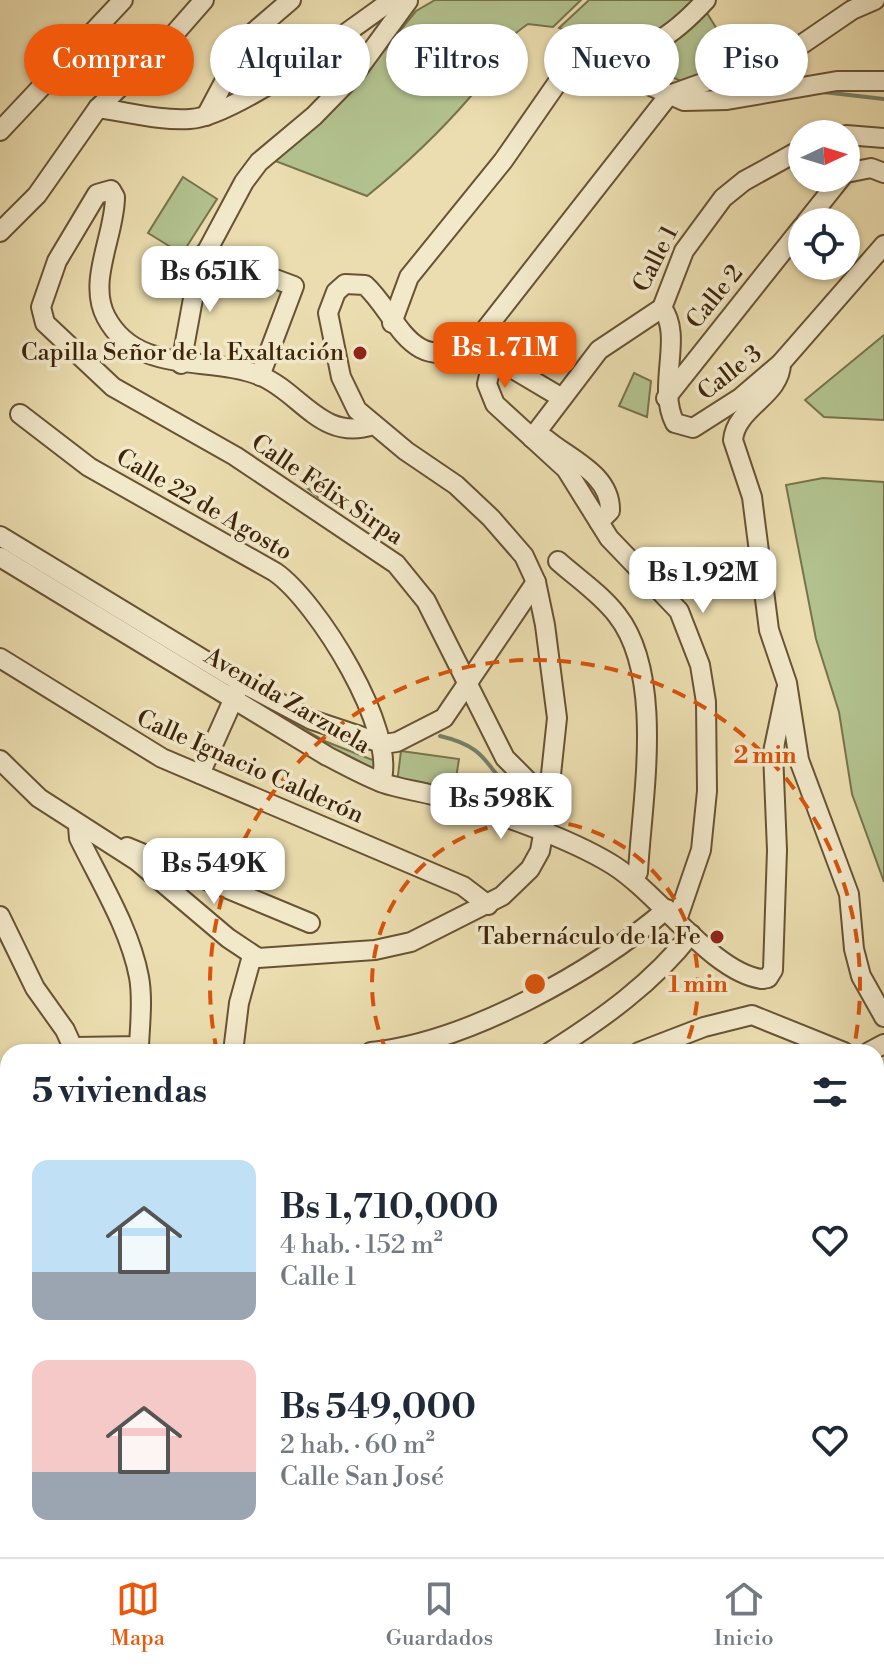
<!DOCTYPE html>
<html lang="es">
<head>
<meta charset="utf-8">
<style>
  :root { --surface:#fff; --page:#f6f6f7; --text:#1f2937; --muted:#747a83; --line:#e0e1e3; --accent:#ea580c }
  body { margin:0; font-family:"Libre Bodoni",serif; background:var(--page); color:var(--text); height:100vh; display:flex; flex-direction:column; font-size:30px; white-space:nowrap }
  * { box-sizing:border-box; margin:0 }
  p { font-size:26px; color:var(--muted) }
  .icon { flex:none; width:44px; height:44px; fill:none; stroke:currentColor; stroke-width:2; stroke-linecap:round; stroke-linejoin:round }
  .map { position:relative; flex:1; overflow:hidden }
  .panel { position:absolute; left:0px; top:1044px; width:884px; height:514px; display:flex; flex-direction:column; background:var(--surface); border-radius:24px 24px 0 0; box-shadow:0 2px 6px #0004 }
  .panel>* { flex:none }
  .hud { position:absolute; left:24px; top:24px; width:836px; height:72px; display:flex; gap:16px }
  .needle { width:52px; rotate:86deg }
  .fabs { position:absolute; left:788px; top:120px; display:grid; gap:16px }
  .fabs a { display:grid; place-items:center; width:72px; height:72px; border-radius:50%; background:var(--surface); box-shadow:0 2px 6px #0004; font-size:40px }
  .price { position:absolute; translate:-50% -68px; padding:0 18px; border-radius:16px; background:#fff; color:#222; font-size:26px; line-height:52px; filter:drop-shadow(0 2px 4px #0008) }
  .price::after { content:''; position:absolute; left:50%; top:48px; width:24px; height:18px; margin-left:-12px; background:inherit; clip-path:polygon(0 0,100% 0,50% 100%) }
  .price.current { background:var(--accent); color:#fff }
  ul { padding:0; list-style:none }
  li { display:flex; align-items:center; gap:24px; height:200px; padding:0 32px }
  li span { display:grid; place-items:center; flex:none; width:224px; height:160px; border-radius:16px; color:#555 }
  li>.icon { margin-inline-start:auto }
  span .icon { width:96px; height:96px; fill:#fffc; stroke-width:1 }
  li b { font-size:34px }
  h2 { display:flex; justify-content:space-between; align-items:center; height:96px; padding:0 32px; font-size:34px }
  .chip { padding:0 28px; border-radius:36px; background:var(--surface); box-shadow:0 2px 6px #0004; font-size:28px; line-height:72px }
  .chip.current { background:var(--accent); color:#fff }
  .menu { display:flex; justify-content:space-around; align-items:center; height:112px; border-top:2px solid var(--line); background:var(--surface); font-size:22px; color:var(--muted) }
  .menu a { display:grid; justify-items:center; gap:4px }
  .menu .current { color:var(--accent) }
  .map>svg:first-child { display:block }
  .green { fill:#b2c28f; stroke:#78734c; stroke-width:2 }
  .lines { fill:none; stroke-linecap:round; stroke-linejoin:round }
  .stream { stroke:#748068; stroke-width:4 }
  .minor-casing { stroke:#685233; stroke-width:22 }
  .minor { stroke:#f2e9cb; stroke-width:18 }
  .ring { fill:none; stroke:#d7540c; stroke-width:4; stroke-dasharray:14 10 }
  .poi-dot { fill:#8f2418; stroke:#f2e9cb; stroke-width:3 }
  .labels { text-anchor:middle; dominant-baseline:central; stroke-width:7; stroke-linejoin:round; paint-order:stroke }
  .street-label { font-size:24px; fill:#3d240a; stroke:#f2e9cb }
  .poi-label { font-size:24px; fill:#3d240a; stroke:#f2e9cb; text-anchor:end }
  .centre { fill:#d7540c; stroke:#f2e9cb; stroke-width:4 }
  .ring-label { font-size:24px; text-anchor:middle; font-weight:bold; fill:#d7540c; stroke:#f2e9cb; stroke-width:7; stroke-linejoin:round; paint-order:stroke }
</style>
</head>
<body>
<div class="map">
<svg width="884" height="1557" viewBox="0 0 884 1557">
  <rect width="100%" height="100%" fill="#ebddaf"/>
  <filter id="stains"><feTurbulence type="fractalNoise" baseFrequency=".0025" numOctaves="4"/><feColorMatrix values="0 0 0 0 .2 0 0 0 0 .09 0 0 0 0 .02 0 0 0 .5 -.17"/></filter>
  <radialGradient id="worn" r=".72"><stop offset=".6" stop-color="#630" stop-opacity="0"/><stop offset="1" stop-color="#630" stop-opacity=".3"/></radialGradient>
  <g class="green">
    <path d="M435,0H581L553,27L528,24C492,48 496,68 471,96C440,132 404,166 367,196L270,159L363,76L416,11Z"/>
    <path d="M589,0H699L742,70L697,88L559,28Z"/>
    <path d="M183,177L217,199L182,254L148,233Z"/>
    <path d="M884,335V420L824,417L805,400Z"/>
    <path d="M634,373L651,381L647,417L619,406Z"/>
    <path d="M308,472L324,480L318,497L301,483Z"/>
    <path d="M823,478L884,482V882L852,794L839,712L816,639L786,485Z"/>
    <path d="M259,704L327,742L378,762L375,775Z"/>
    <path d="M401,751L459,759L454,791L397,783Z"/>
    <path d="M884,1124V1557H753L740,1550H876V1128Z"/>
  </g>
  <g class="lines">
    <g class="stream">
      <path d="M823,92L884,99"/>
      <path d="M440,736C492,748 484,769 518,797C524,802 534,805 541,808"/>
    </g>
    <g class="minor-casing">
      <g id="minor">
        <path d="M598,61C652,47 668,41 706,0"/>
        <path d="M98,108C128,112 160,121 190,119C235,117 353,28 392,0"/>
        <path d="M206,116L248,37L291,0"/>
        <path d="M0,131L123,0"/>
        <path d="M846,135L884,138"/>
        <path d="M846,173L871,168L884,173"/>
        <path d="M806,222L841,178"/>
        <path d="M0,232L37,195L98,108L169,40L204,0"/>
        <path d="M205,253L294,286L260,376"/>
        <path d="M662,308C684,336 656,387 675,423L693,428L740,398L781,363L884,245"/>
        <path d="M392,323L409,277L503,161L578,53L684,101L727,100L837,81H884"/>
        <path d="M486,353L562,398"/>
        <path d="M493,358L487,384L495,404L566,469L609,538L679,611L700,665L706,702L707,791L701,850L677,920"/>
        <path d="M781,363C781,396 736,407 733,440L752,497L769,630L787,683L799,760L849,894L854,949L861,976L884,1017"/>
        <path d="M181,364L199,266L244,182L259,162L314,116L354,75L408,1"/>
        <path d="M666,398L802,227"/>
        <path d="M20,414L89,467L275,572C317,601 398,731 381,782"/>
        <path d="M373,425C322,442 301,393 261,376C210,355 137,376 106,317C87,281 115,235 115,197L111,190L97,194L57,261L41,307L45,323L113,387L235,456L396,564L426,601L505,758L530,783L550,793"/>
        <path d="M532,438L599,350L662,308L684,251L723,198L744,181L802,149"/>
        <path d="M546,439C569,459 611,474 610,511L599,522"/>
        <path d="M0,536L242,683L312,720L384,744L397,742L444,718L536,582"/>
        <path d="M0,557L327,756C345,765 364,776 383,783C400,789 419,791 436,796C489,810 568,837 613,865C658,893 713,973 762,979"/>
        <path d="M558,561C577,578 601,594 617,615C665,676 642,799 638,872L634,879"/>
        <path d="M0,658L162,758L463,886L488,905"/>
        <path d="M0,760L39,798L137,861L228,938L258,958L375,950L411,942L502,896L530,869L540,851L547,812L557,718L545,625L536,582L524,556L491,518L456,485L406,451L357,410L341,377L328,313L336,292L345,284L365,285C399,316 408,376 474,344L669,95L792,51L852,10L875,0"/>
        <path d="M200,774L238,689"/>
        <path d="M127,847L310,923"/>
        <path d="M0,916L35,988L65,1030L75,1052"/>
        <path d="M762,979L768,978L773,970L777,850L773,752L786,690"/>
        <path d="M75,1047L139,1046C140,1023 143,999 139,977C130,929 100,881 79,838L78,826"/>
        <path d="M233,1052L239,1003L252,956"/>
        <path d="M371,1052C468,1042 593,972 667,909"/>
        <path d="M550,1052C602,1019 653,983 691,934"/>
        <path d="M639,1052L704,1027L752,1015L844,1052"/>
        <path d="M869,1052L884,1044"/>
        <path d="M0,1117L8,1130"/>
        <path d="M0,1228L8,1235"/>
        <path d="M0,1295L8,1287"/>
        <path d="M0,1400L8,1402"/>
        <path d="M0,1479L8,1483"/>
        <path d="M325,1550H366"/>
        <path d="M408,1550L419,1557"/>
        <path d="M619,1550L632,1557"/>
        <path d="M31,1557L34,1550"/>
      </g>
    </g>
    <use href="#minor" class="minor"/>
  </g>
  <g class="ring">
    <path d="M387 1052A163 163 0 1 1 683 1052"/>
    <path d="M217 1052A325 325 0 1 1 853 1052"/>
  </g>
  <g class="poi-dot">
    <circle cx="360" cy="353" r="8"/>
    <circle cx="717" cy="937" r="8"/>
  </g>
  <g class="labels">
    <g class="street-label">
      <text transform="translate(656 259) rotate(-63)">Calle 1</text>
      <text transform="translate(715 297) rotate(-51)">Calle 2</text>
      <text transform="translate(730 373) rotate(-38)">Calle 3</text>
      <text transform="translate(327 490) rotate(34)">Calle Félix Sirpa</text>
      <text transform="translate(204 505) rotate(30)">Calle 22 de Agosto</text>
      <text transform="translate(287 701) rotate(30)">Avenida Zarzuela</text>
      <text transform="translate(250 767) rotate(24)">Calle Ignacio Calderón</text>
    </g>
    <g class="poi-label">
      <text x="344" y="353">Capilla Señor de la Exaltación</text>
      <text x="701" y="937">Tabernáculo de la Fe</text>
    </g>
  </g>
  <circle cx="535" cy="984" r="12" class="centre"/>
  <g class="ring-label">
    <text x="765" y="763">2 min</text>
    <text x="698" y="992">1 min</text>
  </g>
  <rect width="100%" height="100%" filter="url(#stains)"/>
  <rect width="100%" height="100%" fill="url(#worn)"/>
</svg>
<div class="fabs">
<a><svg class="needle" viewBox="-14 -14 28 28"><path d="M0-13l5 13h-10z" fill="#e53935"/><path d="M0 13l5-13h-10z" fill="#747a83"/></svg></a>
<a><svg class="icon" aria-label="locate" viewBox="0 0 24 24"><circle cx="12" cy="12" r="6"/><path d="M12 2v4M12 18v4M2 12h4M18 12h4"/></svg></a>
</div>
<b class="price" style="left:210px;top:314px">Bs 651K</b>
<b class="price current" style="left:505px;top:390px">Bs 1.71M</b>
<b class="price" style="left:703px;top:615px">Bs 1.92M</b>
<b class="price" style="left:501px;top:841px">Bs 598K</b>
<b class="price" style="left:214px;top:906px">Bs 549K</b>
<div class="hud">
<a class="chip current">Comprar</a>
<a class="chip">Alquilar</a>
<a class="chip">Filtros</a>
<a class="chip">Nuevo</a>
<a class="chip">Piso</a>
</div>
<section class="panel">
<h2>5 viviendas<svg class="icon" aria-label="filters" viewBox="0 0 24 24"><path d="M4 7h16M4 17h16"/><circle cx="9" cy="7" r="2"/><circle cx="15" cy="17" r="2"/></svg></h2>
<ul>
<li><span style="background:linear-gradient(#bfe0f5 70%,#9aa5b1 0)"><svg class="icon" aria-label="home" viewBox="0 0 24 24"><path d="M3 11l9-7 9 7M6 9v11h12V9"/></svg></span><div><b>Bs 1,710,000</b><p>4 hab. · 152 m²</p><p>Calle 1</p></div><svg class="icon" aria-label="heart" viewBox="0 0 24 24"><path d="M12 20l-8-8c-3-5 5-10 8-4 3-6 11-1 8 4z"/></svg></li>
<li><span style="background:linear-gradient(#f6c9c9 70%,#9aa5b1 0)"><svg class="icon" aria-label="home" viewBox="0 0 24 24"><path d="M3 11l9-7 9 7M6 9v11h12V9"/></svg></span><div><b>Bs 549,000</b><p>2 hab. · 60 m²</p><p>Calle San José</p></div><svg class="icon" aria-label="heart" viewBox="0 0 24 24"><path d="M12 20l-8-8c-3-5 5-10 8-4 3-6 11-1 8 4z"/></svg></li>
</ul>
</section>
</div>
<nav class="menu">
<a class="current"><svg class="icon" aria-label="map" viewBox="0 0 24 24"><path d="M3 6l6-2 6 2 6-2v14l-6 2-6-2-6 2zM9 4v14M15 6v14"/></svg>Mapa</a>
<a><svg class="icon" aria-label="saved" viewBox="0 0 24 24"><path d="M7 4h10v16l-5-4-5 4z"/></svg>Guardados</a>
<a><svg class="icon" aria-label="home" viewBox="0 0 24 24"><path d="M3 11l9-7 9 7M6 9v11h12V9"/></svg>Inicio</a>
</nav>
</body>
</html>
